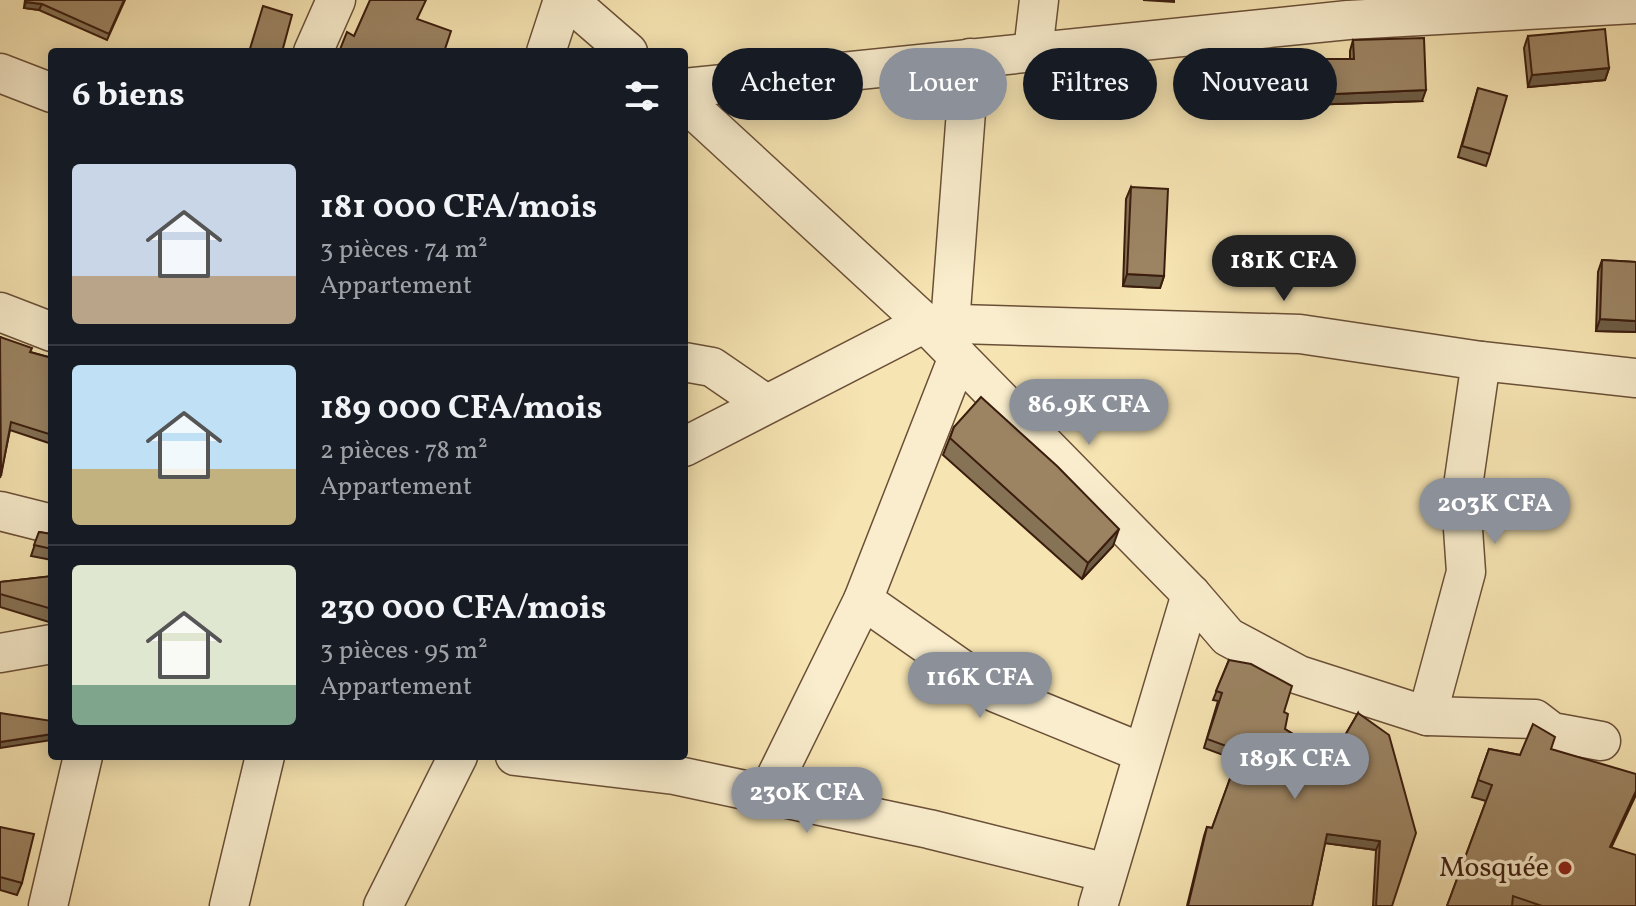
<!DOCTYPE html>
<html lang="fr">
<head>
<meta charset="utf-8">
<style>
  :root { --surface:#171b24; --page:#242831; --text:#f1f3f6; --muted:#9ea1a6; --line:#363941; --accent:#8c9099 }
  body { margin:0; font-family:Vollkorn,serif; background:var(--page); color:var(--text); height:100vh; display:flex; flex-direction:column; font-size:30px; white-space:nowrap }
  * { box-sizing:border-box; margin:0 }
  p { font-size:26px; color:var(--muted) }
  .icon { flex:none; width:44px; height:44px; fill:none; stroke:currentColor; stroke-width:2; stroke-linecap:round; stroke-linejoin:round }
  .map { position:relative; flex:1; overflow:hidden }
  .sheet { position:absolute; left:48px; top:48px; width:640px; height:712px; display:flex; flex-direction:column; background:var(--surface); border-radius:8px; box-shadow:0 4px 20px #0003 }
  .sheet>* { flex:none }
  .banner { position:absolute; left:712px; top:48px; width:760px; height:72px; display:flex; gap:16px }
  .price { position:absolute; translate:-50% -68px; padding:0 18px; border-radius:28px; background:var(--accent); color:#fff; font-size:26px; line-height:52px; filter:drop-shadow(0 2px 4px #0008) }
  .price::after { content:''; position:absolute; left:50%; top:48px; width:24px; height:18px; margin-left:-12px; background:inherit; clip-path:polygon(0 0,100% 0,50% 100%) }
  .price.on { background:#222; color:#fff }
  ul { padding:0; list-style:none }
  li { display:flex; align-items:center; gap:24px; height:200px; padding:0 24px }
  li+li { border-top:2px solid var(--line) }
  li span { display:grid; place-items:center; flex:none; width:224px; height:160px; border-radius:8px; color:#555 }
  li>.icon { margin-inline-start:auto }
  span .icon { width:96px; height:96px; fill:#fffc; stroke-width:1 }
  li b { font-size:34px }
  h2 { display:flex; justify-content:space-between; align-items:center; height:96px; padding:0 24px; font-size:34px }
  .pill { padding:0 28px; border-radius:36px; background:var(--surface); box-shadow:0 4px 20px #0003; font-size:28px; line-height:72px }
  .pill.on { background:var(--accent); color:#fff }
  .map>svg:first-child { display:block }
  .lines { fill:none; stroke-linecap:round; stroke-linejoin:round }
  .minor-casing { stroke:#6a4f37; stroke-width:41 }
  .minor { stroke:#f9edcd; stroke-width:38 }
  .wall { fill:#867255; stroke:#3b1d0e; stroke-width:2 }
  .shaded-wall { fill:#6d5c45; stroke:#3b1d0e; stroke-width:2 }
  .building { fill:#9c8463; stroke:#3b1d0e; stroke-width:2 }
  .poi-dot { fill:#8f2418; stroke:#f9edcd; stroke-width:3 }
  .labels { text-anchor:middle; dominant-baseline:central; stroke-width:7; stroke-linejoin:round; paint-order:stroke }
  .poi-label { font-size:28px; fill:#3b1d0e; stroke:#f9edcd; text-anchor:end }
</style>
</head>
<body>
<div class="map">
<svg width="1636" height="906" viewBox="0 0 1636 906">
  <rect width="100%" height="100%" fill="#f6e4b2"/>
  <filter id="stains"><feTurbulence type="fractalNoise" baseFrequency=".0025" numOctaves="4"/><feColorMatrix values="0 0 0 0 .2 0 0 0 0 .09 0 0 0 0 .02 0 0 0 .5 -.17"/></filter>
  <radialGradient id="worn" r=".72"><stop offset=".6" stop-color="#630" stop-opacity="0"/><stop offset="1" stop-color="#630" stop-opacity=".3"/></radialGradient>
  <g class="lines">
    <g class="minor-casing">
      <g id="minor">
        <path d="M568,0L628,52"/>
        <path d="M1033,51L1039,0"/>
        <path d="M313,52L336,0"/>
        <path d="M546,52L563,0"/>
        <path d="M0,73L52,93"/>
        <path d="M684,88L1348,20L1636,4"/>
        <path d="M684,101L925,323L1191,594L1228,637L1299,675L1427,716L1535,719L1552,732L1601,741"/>
        <path d="M0,312L52,332"/>
        <path d="M950,324L970,58"/>
        <path d="M684,362L712,367L766,404"/>
        <path d="M684,447L925,323L1300,334L1481,361L1636,378"/>
        <path d="M0,511L52,524"/>
        <path d="M863,600L996,693L1143,753"/>
        <path d="M0,653L52,644"/>
        <path d="M1427,716L1466,572L1461,500L1481,361"/>
        <path d="M515,756L674,775L929,829L1107,873"/>
        <path d="M767,795L863,600L958,357"/>
        <path d="M48,906L83,756"/>
        <path d="M229,906L265,756"/>
        <path d="M383,906L458,756"/>
        <path d="M1098,906L1191,594"/>
      </g>
    </g>
    <use href="#minor" class="minor"/>
  </g>
  <g class="wall">
    <path d="M25,0H125L107,40L39,10L24,8Z"/>
    <path d="M1528,36L1609,68L1605,80L1528,87L1524,48Z"/>
    <path d="M1353,40L1422,101L1307,105V69L1311,59H1350V51Z"/>
    <path d="M1478,88L1490,154L1486,166L1458,157Z"/>
    <path d="M1131,187L1164,276L1160,288L1123,286L1126,199Z"/>
    <path d="M1602,260L1636,262V332L1596,331L1598,272Z"/>
    <path d="M0,337L30,352L52,358V444L10,430L0,478Z"/>
    <path d="M954,427L1113,546L1082,579L943,455Z"/>
    <path d="M39,532L52,534V560L31,556Z"/>
    <path d="M52,576V614L49,622L0,607V582Z"/>
    <path d="M1229,660L1284,712L1285,729L1293,734L1336,751L1358,713L1392,906H1373L1376,850L1325,843L1312,906H1187L1204,836L1207,827L1212,828L1237,760L1204,748L1218,701L1213,700Z"/>
    <path d="M1489,749L1520,755L1551,749L1611,847L1636,906H1447L1486,801L1472,797Z"/>
    <path d="M0,827L22,883L17,895L0,890Z"/>
  </g>
  <g class="shaded-wall">
    <path d="M1143,0H1174V2Z"/>
    <path d="M26,2L42,4L39,10L24,8Z"/>
    <path d="M1609,68L1605,80L1528,87L1532,75Z"/>
    <path d="M1426,90L1422,101L1307,105L1311,95Z"/>
    <path d="M1127,274L1164,276L1160,288L1123,286Z"/>
    <path d="M1600,319L1636,321V332L1596,331Z"/>
    <path d="M1119,529L1113,546L1082,579L1088,563Z"/>
    <path d="M52,734V740L0,748V742Z"/>
    <path d="M1636,791V795L1604,863L1610,847Z"/>
    <path d="M1327,834L1380,841L1376,850L1324,843Z"/>
  </g>
  <g class="building">
    <path d="M26,0H124L109,34L42,4L26,2Z"/>
    <path d="M370,0H426L417,19L451,31L444,52H339L347,32L354,36Z"/>
    <path d="M263,6L292,15L282,52H249Z"/>
    <path d="M1605,29L1609,68L1532,75L1528,36Z"/>
    <path d="M1424,38L1426,90L1311,95V59H1354L1353,40Z"/>
    <path d="M1478,88L1507,96L1490,154L1462,146Z"/>
    <path d="M1131,187L1168,189L1164,276L1127,274Z"/>
    <path d="M1602,260L1636,262V321L1600,319Z"/>
    <path d="M0,337L32,348L30,352L52,358V435L11,422L1,476Z"/>
    <path d="M981,397L1057,466L1119,529L1088,563L950,438L954,427Z"/>
    <path d="M39,532L52,534V549L34,545Z"/>
    <path d="M52,576V609L0,594V582Z"/>
    <path d="M1229,660L1251,664L1292,686L1284,712L1288,714L1285,729L1293,734L1336,751L1358,713L1389,735L1416,833L1392,906H1376L1380,841L1327,834L1312,906H1188L1207,827L1212,828L1240,751L1207,739L1222,693L1216,691Z"/>
    <path d="M0,713L52,721V734L0,742Z"/>
    <path d="M1533,724L1555,737L1551,749L1636,774V791L1610,847L1636,855V906H1542L1513,896L1512,906H1447L1492,785L1478,780L1489,749L1520,755Z"/>
    <path d="M0,827L34,834L22,883L0,877Z"/>
  </g>
  <circle class="poi-dot" cx="1565" cy="868" r="8"/>
  <g class="labels">
    <g class="poi-label">
      <text x="1549" y="868">Mosquée</text>
    </g>
  </g>
  <rect width="100%" height="100%" filter="url(#stains)"/>
  <rect width="100%" height="100%" fill="url(#worn)"/>
</svg>
<b class="price on" style="left:1284px;top:303px">181K CFA</b>
<b class="price" style="left:1089px;top:447px">86.9K CFA</b>
<b class="price" style="left:1495px;top:546px">203K CFA</b>
<b class="price" style="left:980px;top:720px">116K CFA</b>
<b class="price" style="left:1295px;top:801px">189K CFA</b>
<b class="price" style="left:807px;top:835px">230K CFA</b>
<div class="banner">
<a class="pill">Acheter</a>
<a class="pill on">Louer</a>
<a class="pill">Filtres</a>
<a class="pill">Nouveau</a>
</div>
<section class="sheet">
<h2>6 biens<svg class="icon" aria-label="filters" viewBox="0 0 24 24"><path d="M4 7h16M4 17h16"/><circle cx="9" cy="7" r="2"/><circle cx="15" cy="17" r="2"/></svg></h2>
<ul>
<li><span style="background:linear-gradient(#c9d6e8 70%,#b9a48a 0)"><svg class="icon" aria-label="home" viewBox="0 0 24 24"><path d="M3 11l9-7 9 7M6 9v11h12V9"/></svg></span><div><b>181 000 CFA/mois</b><p>3 pièces · 74 m²</p><p>Appartement</p></div></li>
<li><span style="background:linear-gradient(#bfe0f5 65%,#c2b280 0)"><svg class="icon" aria-label="home" viewBox="0 0 24 24"><path d="M3 11l9-7 9 7M6 9v11h12V9"/></svg></span><div><b>189 000 CFA/mois</b><p>2 pièces · 78 m²</p><p>Appartement</p></div></li>
<li><span style="background:linear-gradient(#dfe7d0 75%,#7fa58c 0)"><svg class="icon" aria-label="home" viewBox="0 0 24 24"><path d="M3 11l9-7 9 7M6 9v11h12V9"/></svg></span><div><b>230 000 CFA/mois</b><p>3 pièces · 95 m²</p><p>Appartement</p></div></li>
</ul>
</section>
</div>
</body>
</html>
